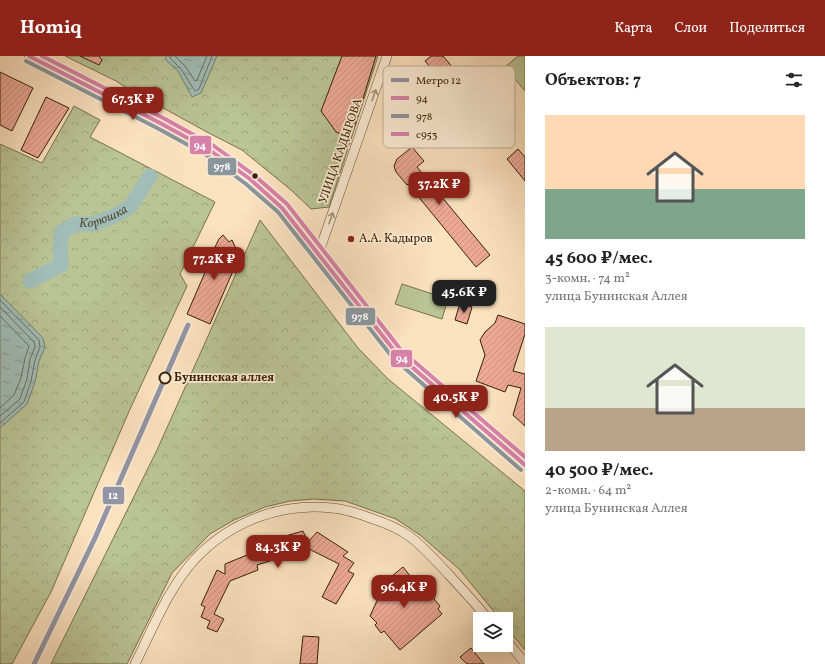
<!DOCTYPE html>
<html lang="ru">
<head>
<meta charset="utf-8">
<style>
  :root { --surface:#fff; --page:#f2f2f2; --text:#222; --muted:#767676; --accent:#8f2418 }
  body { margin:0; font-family:Vollkorn,serif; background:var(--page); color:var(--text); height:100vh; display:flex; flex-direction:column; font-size:15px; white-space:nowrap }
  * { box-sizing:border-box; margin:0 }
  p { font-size:13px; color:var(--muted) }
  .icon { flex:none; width:22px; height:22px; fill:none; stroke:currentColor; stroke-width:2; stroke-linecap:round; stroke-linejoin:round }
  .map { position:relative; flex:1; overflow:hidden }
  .drawer { display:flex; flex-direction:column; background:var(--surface); width:300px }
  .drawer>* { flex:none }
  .controls { position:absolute; left:473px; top:556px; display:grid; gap:8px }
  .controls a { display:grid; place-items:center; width:40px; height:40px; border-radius:0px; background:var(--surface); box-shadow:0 4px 16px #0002; font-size:20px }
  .price { position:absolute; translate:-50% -34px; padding:0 9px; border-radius:8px; background:var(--accent); color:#fff; font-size:13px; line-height:26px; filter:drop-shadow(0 1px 2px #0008) }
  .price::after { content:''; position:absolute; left:50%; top:24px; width:12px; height:9px; margin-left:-6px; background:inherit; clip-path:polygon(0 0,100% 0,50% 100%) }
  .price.current { background:#222; color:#fff }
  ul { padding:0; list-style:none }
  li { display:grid; align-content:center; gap:8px; height:212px; padding:0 20px }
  li span { display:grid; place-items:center; height:124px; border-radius:0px; color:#555 }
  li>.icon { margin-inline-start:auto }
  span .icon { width:72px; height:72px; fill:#fffc; stroke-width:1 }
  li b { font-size:17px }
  h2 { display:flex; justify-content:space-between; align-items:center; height:48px; padding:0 20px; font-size:17px }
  header { display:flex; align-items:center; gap:24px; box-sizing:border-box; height:56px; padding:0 20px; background:var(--accent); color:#fff }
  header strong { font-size:19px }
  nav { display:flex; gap:22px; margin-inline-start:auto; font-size:14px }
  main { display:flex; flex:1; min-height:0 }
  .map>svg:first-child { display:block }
  .park { fill:url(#park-crowns); stroke:#79724e }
  .pitch { fill:#bac495; stroke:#79724e }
  .water { fill:url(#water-ripples); stroke:#767e71 }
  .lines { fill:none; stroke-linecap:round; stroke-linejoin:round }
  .shore { stroke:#6c6e60; stroke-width:1 }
  .river { stroke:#a0bdb8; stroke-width:15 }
  .building { fill:url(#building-hatch); stroke:#381f07 }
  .minor-casing { stroke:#695035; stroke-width:10 }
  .minor { stroke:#fcecd5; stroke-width:9 }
  .bus-1-casing { stroke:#fcecd5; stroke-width:7 }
  .bus-2-casing { stroke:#fcecd5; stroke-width:7 }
  .bus-3-casing { stroke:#fcecd5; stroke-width:7 }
  .bus-1 { stroke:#d781a9; stroke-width:4 }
  .bus-2 { stroke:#8b969c; stroke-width:4 }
  .bus-3 { stroke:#d781a9; stroke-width:4 }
  .metro-1-casing { stroke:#fcecd5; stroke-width:8 }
  .metro-1 { stroke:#9395a4; stroke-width:5 }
  .oneway { stroke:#a49078 }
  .bus-dot { fill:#381f07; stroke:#fcecd5; stroke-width:1.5 }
  .poi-dot { fill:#8f2418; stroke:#fcecd5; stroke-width:1.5 }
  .stop-dot { fill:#fcecd5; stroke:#381f07; stroke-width:2 }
  .labels { text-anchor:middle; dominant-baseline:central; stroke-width:3.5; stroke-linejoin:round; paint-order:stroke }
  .street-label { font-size:12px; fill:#381f07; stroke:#fcecd5 }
  .poi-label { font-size:12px; fill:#381f07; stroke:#fcecd5; text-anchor:start }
  .stop-label { font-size:12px; font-weight:bold; fill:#381f07; stroke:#fcecd5; text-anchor:start }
  .water-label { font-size:13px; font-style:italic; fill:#574e3c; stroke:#fcecd5 }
  .key { fill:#fcecd5; stroke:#c1ae97; stroke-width:1 }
  .key-label { font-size:11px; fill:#381f07 }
  .line-badge { stroke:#fcecd5; stroke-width:1.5 }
  .badge-label { font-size:11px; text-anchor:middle; font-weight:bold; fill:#fff }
</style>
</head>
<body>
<header>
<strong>Homiq</strong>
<nav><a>Карта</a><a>Слои</a><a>Поделиться</a></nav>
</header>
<main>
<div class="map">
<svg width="525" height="608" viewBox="0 0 525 608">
  <defs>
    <pattern id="park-crowns" width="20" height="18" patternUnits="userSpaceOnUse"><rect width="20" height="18" fill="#bac495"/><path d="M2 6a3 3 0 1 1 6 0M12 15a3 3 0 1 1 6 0" fill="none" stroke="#a1a87f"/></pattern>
    <pattern id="water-ripples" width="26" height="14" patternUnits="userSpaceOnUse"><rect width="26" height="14" fill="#a0bdb8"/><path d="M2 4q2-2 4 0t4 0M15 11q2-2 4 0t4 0" fill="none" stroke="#839994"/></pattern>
    <pattern id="building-hatch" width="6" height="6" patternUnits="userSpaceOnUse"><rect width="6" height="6" fill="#eda996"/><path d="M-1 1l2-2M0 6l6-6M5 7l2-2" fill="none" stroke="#cc9180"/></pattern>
  </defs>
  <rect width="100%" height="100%" fill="#fbe2bf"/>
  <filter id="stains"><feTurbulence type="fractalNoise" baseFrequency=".005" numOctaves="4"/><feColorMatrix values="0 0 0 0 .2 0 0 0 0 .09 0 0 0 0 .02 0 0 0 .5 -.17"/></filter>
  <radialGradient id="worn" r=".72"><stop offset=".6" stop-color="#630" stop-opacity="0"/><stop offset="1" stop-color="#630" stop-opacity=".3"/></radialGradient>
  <g class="park">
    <path d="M65,0H378L329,151L311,153L291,134L242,94L205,75L158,49L141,41L116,25Z"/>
    <path d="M74,50L100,64L90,81L215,146L180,218L187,230L131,351L51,536L12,608H0V88L42,107Z"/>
    <path d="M260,164L358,292L388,323L525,435V594L506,571V563H500L459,513L420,479L396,463L345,445L314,443L290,445L265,451L234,464L210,478L172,517L127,608H51L157,394Z"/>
  </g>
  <g class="pitch">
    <path d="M518,0H525V35L505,11Z"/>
    <path d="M402,228L448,243L442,263L395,248Z"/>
  </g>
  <g class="water">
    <path d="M166,0H217L201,37L192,41L178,15L166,4Z"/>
    <path d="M0,238L43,282L45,291L39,305L35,326L27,348L0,372Z"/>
  </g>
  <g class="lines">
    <g class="shore">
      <path d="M170,0V2L181,13L195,35L199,33L212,0"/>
      <path d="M175,0L185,10L195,25L197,24L207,0"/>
      <path d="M0,244L39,284L40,291L35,304L31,325L24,346L0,367"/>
      <path d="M0,251L34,286L35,291L30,303L27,323L20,343L0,360"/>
      <path d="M0,260L29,290L25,302L21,322L14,339L0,352"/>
    </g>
    <path class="river" id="s1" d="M30,225L61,209L60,191L62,176L75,168H94L114,160L130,151L150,120"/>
  </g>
  <g class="building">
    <path d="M80,0H99L102,4L99,9Z"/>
    <path d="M342,0H376L354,72L349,77L344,79L336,76L321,55Z"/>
    <path d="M431,0H443L504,72L491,82L425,5Z"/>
    <path d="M0,16L33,32L12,75L0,69Z"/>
    <path d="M46,41L69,52L38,102L21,94Z"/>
    <path d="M412,91L424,105L417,111L490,199L476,211L408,128L407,129L396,116L394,110L397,103Z"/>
    <path d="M518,93L525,101V125L507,103Z"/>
    <path d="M223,179L229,186L232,184L236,193L238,208H236L210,268L187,258L213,198L212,197L219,183Z"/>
    <path d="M460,247L472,251L467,268L455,264Z"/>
    <path d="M498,259L525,268V278L513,315L525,318V370L513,359L521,332L508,329L505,336L476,325L485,299L480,284L485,276L495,267Z"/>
    <path d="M303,475L308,486L317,476L348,496L343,500L354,507L348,515L354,518L336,548L322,541L339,508L309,493L257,509L258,514L230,525L214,558L224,563L217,576L207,572L210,565L201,561L205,551L201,549L217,514L225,518V508L252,497L250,490Z"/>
    <path d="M403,511L426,540L429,537L440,550L438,553L442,558L400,594L384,575L381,577L375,569L377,567L370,560L386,525Z"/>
    <path d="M303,580L319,581L317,608H300Z"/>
    <path d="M471,592L484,608H467L460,601Z"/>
  </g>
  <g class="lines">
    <g class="minor-casing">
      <g id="minor">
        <path d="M29,0L162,68L211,95L250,123L282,152L351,241L397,298L525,409"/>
        <path d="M318,199L387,0"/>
        <path d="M506,584L525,607"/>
        <path d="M135,608C153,572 168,533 195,503C230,466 281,446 332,452C346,453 360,458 373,463C385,467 398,472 409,480C424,491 437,506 450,520C463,534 476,548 488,563"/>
      </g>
    </g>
    <use href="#minor" class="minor"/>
    <g class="bus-1-casing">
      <path id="bus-1" d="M29,0L162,68L211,95L250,123L282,152L397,298L525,409"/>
    </g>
    <g class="bus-2-casing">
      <path id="bus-2" d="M26,5L159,73L208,100L246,128L278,156L393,302L521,414"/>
    </g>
    <g class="bus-3-casing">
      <path id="bus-3" d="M42,0L165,63L214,90L254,119L287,148L401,294L525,401"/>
    </g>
    <use href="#bus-1" class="bus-1"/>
    <use href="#bus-2" class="bus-2"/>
    <use href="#bus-3" class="bus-3"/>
    <g class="metro-1-casing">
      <path id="metro-1" d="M34,608L95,482L188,269"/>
    </g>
    <use href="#metro-1" class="metro-1"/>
  </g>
  <defs><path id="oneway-shaft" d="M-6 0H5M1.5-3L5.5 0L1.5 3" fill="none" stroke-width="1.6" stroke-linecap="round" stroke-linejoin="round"/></defs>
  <g class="oneway">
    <use href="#oneway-shaft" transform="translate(374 39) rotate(-71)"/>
    <use href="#oneway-shaft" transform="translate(331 162) rotate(-71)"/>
  </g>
  <circle class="bus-dot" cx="255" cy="120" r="3.5"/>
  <circle class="poi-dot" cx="351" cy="183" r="4"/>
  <circle class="stop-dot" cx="165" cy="322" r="5.5"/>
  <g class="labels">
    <g class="street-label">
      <text transform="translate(341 95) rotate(-71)">УЛИЦА КАДЫРОВА</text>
    </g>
    <g class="poi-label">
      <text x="359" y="183">А.А. Кадыров</text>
    </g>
    <g class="stop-label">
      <text x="174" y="322">Бунинская аллея</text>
    </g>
    <g class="water-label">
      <text stroke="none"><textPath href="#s1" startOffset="113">Корюшка</textPath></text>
    </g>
  </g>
  <rect x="383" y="10" width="132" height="82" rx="6" class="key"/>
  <rect x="391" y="22" width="18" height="4" fill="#9395a4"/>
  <rect x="391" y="40" width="18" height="4" fill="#d781a9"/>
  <rect x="391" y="58" width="18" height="4" fill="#8b969c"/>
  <rect x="391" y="76" width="18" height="4" fill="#d781a9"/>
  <g class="key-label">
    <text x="416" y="28">Метро 12</text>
    <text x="416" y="46">94</text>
    <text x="416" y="64">978</text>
    <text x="416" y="82">с953</text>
  </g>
  <g class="line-badge">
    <rect x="189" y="79" width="23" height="20" rx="4" fill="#d781a9"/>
    <rect x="207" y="101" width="30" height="19" rx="4" fill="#8b969c"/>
    <rect x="345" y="251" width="31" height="19" rx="4" fill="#8b969c"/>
    <rect x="390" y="293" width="23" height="19" rx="4" fill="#d781a9"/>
    <rect x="102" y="430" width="23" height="19" rx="4" fill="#9395a4"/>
  </g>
  <g class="badge-label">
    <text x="200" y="93">94</text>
    <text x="222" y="114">978</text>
    <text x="360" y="264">978</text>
    <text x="402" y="306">94</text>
    <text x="113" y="443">12</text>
  </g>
  <rect width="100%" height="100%" filter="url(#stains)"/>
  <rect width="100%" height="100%" fill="url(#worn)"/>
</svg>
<div class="controls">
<a><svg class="icon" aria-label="layers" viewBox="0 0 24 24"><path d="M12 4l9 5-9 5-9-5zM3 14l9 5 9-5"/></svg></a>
</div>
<b class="price" style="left:133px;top:65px">67.3K ₽</b>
<b class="price" style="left:439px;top:150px">37.2K ₽</b>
<b class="price" style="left:214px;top:225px">77.2K ₽</b>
<b class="price current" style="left:464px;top:258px">45.6K ₽</b>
<b class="price" style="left:456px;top:363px">40.5K ₽</b>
<b class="price" style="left:278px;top:513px">84.3K ₽</b>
<b class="price" style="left:404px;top:553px">96.4K ₽</b>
</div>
<section class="drawer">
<h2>Объектов: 7<svg class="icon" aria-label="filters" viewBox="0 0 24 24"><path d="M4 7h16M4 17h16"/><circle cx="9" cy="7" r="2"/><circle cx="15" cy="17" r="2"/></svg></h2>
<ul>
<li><span style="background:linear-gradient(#ffd9b3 60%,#7fa58c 0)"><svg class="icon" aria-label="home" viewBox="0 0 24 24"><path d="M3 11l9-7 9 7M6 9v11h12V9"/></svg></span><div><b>45 600 ₽/мес.</b><p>3-комн. · 74 m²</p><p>улица Бунинская Аллея</p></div></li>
<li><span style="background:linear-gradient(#dfe7d0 65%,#b9a48a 0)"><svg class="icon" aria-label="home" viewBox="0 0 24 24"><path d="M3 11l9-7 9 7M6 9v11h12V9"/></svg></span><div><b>40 500 ₽/мес.</b><p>2-комн. · 64 m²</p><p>улица Бунинская Аллея</p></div></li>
</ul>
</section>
</main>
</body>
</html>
